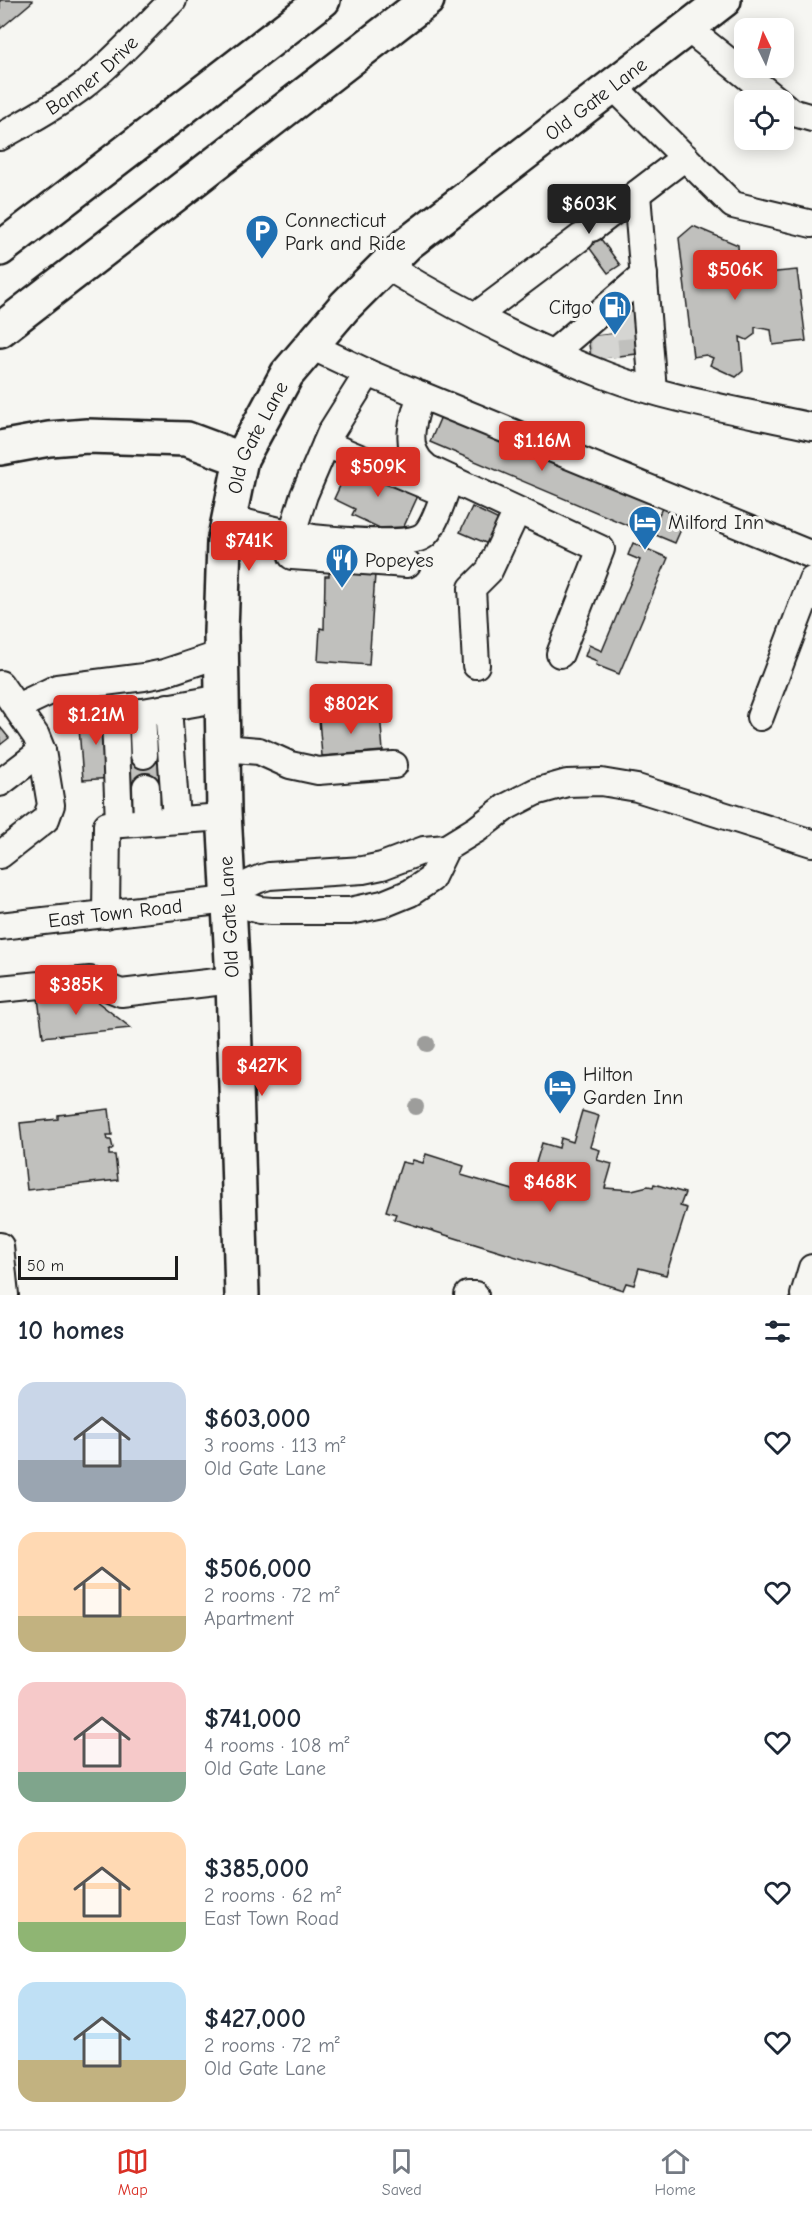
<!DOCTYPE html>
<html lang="en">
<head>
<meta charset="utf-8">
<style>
  :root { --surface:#fff; --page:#f6f6f7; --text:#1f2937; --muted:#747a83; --line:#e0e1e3; --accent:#d93025 }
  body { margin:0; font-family:"Comic Neue",sans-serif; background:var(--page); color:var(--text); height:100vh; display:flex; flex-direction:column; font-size:22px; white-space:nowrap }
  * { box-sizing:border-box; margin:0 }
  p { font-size:20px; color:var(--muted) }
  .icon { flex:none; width:33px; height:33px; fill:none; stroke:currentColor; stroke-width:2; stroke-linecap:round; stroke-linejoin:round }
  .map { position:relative; height:1295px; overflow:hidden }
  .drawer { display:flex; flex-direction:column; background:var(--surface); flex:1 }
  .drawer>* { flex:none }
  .needle { width:39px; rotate:355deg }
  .tools { position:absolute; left:734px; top:18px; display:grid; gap:12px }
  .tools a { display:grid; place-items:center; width:60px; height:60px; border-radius:12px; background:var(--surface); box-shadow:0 3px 15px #0003; font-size:30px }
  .scale { position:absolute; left:18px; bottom:15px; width:160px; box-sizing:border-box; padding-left:6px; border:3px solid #1c1c1c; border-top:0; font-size:16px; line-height:21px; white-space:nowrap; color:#1c1c1c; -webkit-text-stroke:4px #f6f6f2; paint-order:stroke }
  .price { position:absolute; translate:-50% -51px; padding:0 14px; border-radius:6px; background:var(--accent); color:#fff; font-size:20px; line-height:39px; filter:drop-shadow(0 2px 3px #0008) }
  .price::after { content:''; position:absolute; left:50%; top:36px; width:18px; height:14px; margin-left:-9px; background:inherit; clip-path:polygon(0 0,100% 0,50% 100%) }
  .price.current { background:#222; color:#fff }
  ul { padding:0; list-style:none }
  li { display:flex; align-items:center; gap:18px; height:150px; padding:0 18px }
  li span { display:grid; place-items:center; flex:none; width:168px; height:120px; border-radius:18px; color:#555 }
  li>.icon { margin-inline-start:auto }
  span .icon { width:72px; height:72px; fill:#fffc; stroke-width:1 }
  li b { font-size:26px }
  h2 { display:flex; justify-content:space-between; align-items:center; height:72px; padding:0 18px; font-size:26px }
  .tabs { display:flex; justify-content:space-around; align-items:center; height:84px; border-top:2px solid var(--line); background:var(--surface); font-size:16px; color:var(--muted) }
  .tabs a { display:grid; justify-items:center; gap:3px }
  .tabs .current { color:var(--accent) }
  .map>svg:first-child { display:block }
  .building { fill:#c0c0bd; stroke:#1c1c1c; stroke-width:1.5 }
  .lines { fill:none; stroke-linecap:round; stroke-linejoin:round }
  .minor-tunnel { stroke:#d5d5d2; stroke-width:26; stroke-dasharray:26 13; stroke-linecap:butt }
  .minor-casing { stroke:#1c1c1c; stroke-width:30 }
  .major-casing { stroke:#1c1c1c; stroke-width:38 }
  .highway-casing { stroke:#1c1c1c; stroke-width:38 }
  .minor { stroke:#f6f6f2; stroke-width:26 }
  .major { stroke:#f6f6f2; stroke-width:33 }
  .highway { stroke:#f6f6f2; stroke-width:33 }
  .tree { fill:#9d9d9b }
  .labels { text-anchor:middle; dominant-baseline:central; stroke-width:6; stroke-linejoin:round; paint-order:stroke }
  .street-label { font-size:20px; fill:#1c1c1c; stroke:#f6f6f2 }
  .poi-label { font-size:20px; fill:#1c1c1c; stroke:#f6f6f2; text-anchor:start }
</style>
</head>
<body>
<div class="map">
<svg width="812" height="1295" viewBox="0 0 812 1295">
  <rect width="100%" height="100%" fill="#f6f6f2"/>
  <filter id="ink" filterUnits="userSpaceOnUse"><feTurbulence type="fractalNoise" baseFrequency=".0167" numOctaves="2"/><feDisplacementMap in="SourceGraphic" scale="12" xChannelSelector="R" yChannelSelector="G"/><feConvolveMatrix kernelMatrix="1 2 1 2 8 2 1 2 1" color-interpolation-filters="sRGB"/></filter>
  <g filter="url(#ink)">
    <g class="building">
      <path d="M0,0H32L33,1L0,29Z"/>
      <path d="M570,197L620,265L608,273L558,205Z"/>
      <path d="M693,226L738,245L739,265L766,273L797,270L806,341L773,345L771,330L755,327V334L747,340L740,337L743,371L736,377L710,365L713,358L706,355L693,357L679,238Z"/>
      <path d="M632,312L637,354L591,359L588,337L612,334L610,315Z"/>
      <path d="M442,414L653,503L641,531L430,442Z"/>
      <path d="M351,462L422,487L399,537L352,515L355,509L334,499Z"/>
      <path d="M472,507L499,520L488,544L460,532Z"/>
      <path d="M662,508L686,518L675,543L651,533Z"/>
      <path d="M633,543L668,558L619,674L596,665L597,661L585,656L589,645L602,651L640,560L628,555Z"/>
      <path d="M329,571L375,574L369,665L318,661L320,628L324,629L325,576H329Z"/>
      <path d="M108,712L113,778L83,780L78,715Z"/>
      <path d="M380,713L383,751L322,756L319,719Z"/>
      <path d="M0,727L9,738L0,745Z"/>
      <path d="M169,753L171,785L122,789L120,757Z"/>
      <path d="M86,993L131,1028L43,1037L38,998Z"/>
      <path d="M109,1109L112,1135H107L108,1140H111L113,1148L109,1151V1155H115L118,1180L27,1190L20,1123L58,1119V1115Z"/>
      <path d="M582,1111L599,1116L590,1147L600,1150L597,1160L612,1164L605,1188L632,1190L648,1186L653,1187L654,1184L685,1193L680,1206L687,1208L666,1275L639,1268L634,1285L626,1283L623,1290L394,1219L396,1214L386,1211L402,1162L411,1164L413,1160L423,1163L426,1154L464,1166L461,1175L534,1196L543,1168L535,1166L542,1143L559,1148L561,1138L573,1142Z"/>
    </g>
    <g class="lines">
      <g class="minor-tunnel">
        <path d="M611,327L633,325"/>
        <path d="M604,335L606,358"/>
      </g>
      <g class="minor-casing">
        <g id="minor">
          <path d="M687,28L777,100"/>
          <path d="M612,85L733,205L812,224"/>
          <path d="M783,105L791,112L812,118"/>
          <path id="s1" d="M0,137C28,121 57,106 83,86C115,61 143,29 173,0"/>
          <path d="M637,194L653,390"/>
          <path d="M592,228L685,157"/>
          <path d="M386,266C456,308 530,347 607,376C670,400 746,412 812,427"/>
          <path d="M476,316L581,237"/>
          <path d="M311,346L368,373L421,395C415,413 405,440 417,457C419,461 424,465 427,468L601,549L560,654"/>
          <path d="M553,353L644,275"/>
          <path d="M421,395L812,555"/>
          <path d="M326,444L444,493"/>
          <path d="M229,519C257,525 286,534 314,538C335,540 407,547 423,536C435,528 444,493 450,479"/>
          <path d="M292,533L304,495L331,432L368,373"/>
          <path d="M292,556L407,564"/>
          <path d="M476,665L472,588L489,571L517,511"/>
          <path d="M0,684L36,736L42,751L51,805L46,819L0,855"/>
          <path d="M17,707L57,688L144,677L164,673L221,654"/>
          <path d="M168,707L176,819"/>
          <path d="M142,712L144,755"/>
          <path d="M760,717L812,580"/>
          <path d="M223,748L259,751L290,765L318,771L394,765"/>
          <path d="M0,783L42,751"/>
          <path d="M146,787L147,822"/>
          <path d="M119,824L115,717L222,698"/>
          <path d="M228,900C241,888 252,880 269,876L363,870L382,866L424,850L446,848L477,829L506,807L535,792L567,783L601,782L637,788L812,843"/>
          <path d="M106,915L107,825L224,817"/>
          <path id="s2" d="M0,926L228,900L260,910L272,911H350L383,904L410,893L431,879L446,848"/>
          <path d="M0,989L90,980L121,993L233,980"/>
          <path d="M0,1246L5,1295"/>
          <path d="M468,1295H475"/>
          <path d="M804,1295L812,1268"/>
        </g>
      </g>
      <g class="major-casing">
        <g id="major">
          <path id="s3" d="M242,1295L233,980L224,812L221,632L224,543L241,459L287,374L345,306L407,244L724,0"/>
        </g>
      </g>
      <g class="highway-casing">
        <g id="highway">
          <path d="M0,249L323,0"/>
          <path d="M0,330L427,0"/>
          <path d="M0,448L49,439L87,436L187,439L241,459"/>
        </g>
      </g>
      <use href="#minor" class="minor"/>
      <use href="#major" class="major"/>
      <use href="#highway" class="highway"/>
    </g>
    <g class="tree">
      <circle cx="427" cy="1044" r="8"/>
      <circle cx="416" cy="1107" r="8"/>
    </g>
  </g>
  <defs>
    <g id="parking-pin" transform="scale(1.725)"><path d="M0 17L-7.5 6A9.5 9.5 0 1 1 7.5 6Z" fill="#1f6fb2" stroke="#f6f6f2"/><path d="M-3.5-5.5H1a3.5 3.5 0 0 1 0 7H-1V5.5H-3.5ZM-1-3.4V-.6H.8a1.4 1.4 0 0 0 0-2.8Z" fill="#fff"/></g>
    <g id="fuel-pin" transform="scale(1.725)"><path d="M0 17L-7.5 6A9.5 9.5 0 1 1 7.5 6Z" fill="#1f6fb2" stroke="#f6f6f2"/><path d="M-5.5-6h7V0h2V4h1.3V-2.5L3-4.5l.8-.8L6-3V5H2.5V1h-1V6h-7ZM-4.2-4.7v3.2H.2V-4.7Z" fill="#fff"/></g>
    <g id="hotel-pin" transform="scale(1.725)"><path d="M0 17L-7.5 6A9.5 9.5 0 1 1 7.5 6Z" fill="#1f6fb2" stroke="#f6f6f2"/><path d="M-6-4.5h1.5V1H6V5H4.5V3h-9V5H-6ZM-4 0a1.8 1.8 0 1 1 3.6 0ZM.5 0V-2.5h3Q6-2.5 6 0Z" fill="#fff"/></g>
    <g id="restaurant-pin" transform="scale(1.725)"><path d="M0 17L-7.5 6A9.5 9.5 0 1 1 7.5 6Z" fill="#1f6fb2" stroke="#f6f6f2"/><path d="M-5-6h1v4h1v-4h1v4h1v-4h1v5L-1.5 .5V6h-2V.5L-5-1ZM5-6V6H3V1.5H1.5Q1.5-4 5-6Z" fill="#fff"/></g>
  </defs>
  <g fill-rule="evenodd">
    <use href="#parking-pin" x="262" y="231"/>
    <use href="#fuel-pin" x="615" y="307"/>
    <use href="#hotel-pin" x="645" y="522"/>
    <use href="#restaurant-pin" x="342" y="560"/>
    <use href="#hotel-pin" x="560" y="1086"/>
  </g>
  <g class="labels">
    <g class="street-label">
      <text stroke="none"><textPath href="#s1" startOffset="111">Banner Drive</textPath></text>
      <text stroke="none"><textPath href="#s3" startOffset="1350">Old Gate Lane</textPath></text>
      <text stroke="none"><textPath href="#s3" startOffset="864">Old Gate Lane</textPath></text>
      <text stroke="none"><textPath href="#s2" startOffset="116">East Town Road</textPath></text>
      <text transform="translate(229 917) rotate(-93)">Old Gate Lane</text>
    </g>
    <g class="poi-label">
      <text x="285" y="220">Connecticut<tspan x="285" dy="23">Park and Ride</tspan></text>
      <text x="592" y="307" text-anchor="end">Citgo</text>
      <text x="668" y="522">Milford Inn</text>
      <text x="365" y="560">Popeyes</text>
      <text x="583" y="1074">Hilton<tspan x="583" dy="23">Garden Inn</tspan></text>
    </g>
  </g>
</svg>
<div class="tools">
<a><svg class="needle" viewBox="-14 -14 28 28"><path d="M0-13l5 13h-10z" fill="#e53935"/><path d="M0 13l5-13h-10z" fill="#747a83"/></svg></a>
<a><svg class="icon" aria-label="locate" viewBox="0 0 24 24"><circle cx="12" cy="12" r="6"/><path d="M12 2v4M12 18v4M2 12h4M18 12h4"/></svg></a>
</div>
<div class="scale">50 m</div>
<b class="price current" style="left:589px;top:235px">$603K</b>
<b class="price" style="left:735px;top:301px">$506K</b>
<b class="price" style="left:542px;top:472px">$1.16M</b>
<b class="price" style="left:378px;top:498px">$509K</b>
<b class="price" style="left:249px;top:572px">$741K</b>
<b class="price" style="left:351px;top:735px">$802K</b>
<b class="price" style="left:96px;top:746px">$1.21M</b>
<b class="price" style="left:76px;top:1016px">$385K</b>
<b class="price" style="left:262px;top:1097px">$427K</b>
<b class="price" style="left:550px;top:1213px">$468K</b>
</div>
<section class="drawer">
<h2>10 homes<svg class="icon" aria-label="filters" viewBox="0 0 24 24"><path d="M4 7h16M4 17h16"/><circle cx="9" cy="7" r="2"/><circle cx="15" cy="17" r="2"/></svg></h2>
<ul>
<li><span style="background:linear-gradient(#c9d6e8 65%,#9aa5b1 0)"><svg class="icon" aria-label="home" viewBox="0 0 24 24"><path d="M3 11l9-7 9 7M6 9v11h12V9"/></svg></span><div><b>$603,000</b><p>3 rooms · 113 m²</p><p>Old Gate Lane</p></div><svg class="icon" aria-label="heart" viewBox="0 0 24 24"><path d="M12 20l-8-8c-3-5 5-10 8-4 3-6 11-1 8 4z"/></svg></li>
<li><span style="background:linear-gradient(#ffd9b3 70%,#c2b280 0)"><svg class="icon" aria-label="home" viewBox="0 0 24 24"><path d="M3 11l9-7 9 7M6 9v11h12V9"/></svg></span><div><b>$506,000</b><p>2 rooms · 72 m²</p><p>Apartment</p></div><svg class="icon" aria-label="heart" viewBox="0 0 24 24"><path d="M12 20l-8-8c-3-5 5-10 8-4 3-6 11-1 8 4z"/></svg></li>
<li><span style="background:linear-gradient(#f6c9c9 75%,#7fa58c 0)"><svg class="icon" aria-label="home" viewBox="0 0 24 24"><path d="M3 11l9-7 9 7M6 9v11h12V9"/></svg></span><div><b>$741,000</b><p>4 rooms · 108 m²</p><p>Old Gate Lane</p></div><svg class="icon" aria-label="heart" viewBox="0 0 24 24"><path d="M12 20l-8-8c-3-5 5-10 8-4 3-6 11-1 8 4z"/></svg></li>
<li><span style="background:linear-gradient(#ffd9b3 75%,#8fb573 0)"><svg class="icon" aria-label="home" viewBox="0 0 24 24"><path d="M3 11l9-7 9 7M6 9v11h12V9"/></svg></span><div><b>$385,000</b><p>2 rooms · 62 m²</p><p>East Town Road</p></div><svg class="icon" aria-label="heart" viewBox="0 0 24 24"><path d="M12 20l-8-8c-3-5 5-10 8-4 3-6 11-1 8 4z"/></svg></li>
<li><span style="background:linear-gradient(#bfe0f5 65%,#c2b280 0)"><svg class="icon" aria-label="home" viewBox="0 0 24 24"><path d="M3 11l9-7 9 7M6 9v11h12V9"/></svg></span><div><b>$427,000</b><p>2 rooms · 72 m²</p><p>Old Gate Lane</p></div><svg class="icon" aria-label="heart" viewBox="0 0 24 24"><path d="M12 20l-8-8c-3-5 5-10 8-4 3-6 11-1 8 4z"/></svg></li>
</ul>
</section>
<nav class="tabs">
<a class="current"><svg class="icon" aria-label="map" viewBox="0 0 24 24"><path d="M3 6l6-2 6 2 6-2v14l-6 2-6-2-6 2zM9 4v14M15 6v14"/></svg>Map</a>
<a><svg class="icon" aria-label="saved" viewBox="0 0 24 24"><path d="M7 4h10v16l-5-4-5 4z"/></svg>Saved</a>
<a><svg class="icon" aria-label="home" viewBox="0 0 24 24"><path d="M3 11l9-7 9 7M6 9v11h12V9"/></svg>Home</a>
</nav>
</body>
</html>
